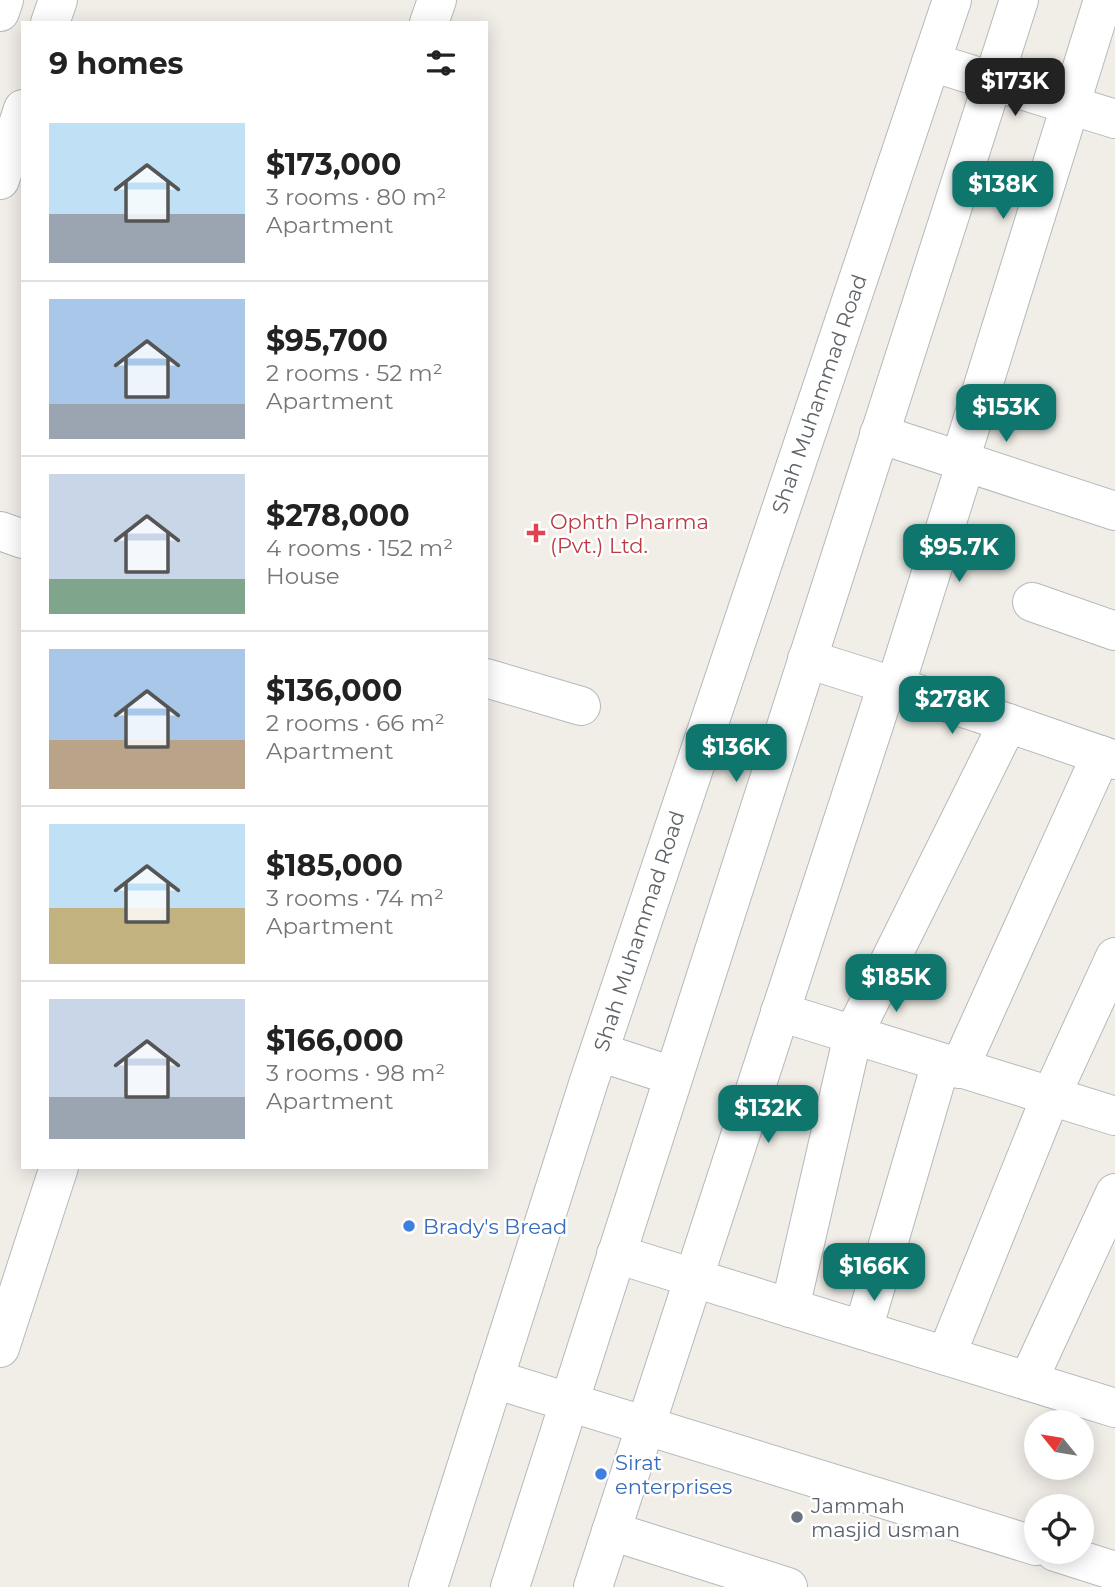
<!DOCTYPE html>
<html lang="en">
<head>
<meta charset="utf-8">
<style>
  :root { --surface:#fff; --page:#f2f2f2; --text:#222; --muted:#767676; --line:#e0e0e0; --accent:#0f766e }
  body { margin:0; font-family:Montserrat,sans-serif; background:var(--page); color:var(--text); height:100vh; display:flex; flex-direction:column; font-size:26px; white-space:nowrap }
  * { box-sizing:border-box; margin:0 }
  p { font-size:23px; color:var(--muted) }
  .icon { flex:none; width:38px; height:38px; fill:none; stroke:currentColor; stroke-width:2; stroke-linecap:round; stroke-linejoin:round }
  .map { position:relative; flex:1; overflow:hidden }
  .details { position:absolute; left:21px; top:21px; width:467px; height:1148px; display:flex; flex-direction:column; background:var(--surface); border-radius:0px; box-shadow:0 4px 18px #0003 }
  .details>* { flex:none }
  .needle { width:46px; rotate:300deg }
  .buttons { position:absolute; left:1024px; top:1410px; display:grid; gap:14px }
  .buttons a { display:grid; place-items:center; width:70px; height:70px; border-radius:50%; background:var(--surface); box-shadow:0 4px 18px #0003; font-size:35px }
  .price { position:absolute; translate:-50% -60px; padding:0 16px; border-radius:14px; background:var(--accent); color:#fff; font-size:23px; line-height:46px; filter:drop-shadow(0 2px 4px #0008) }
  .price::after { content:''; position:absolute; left:50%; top:42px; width:21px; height:16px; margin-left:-10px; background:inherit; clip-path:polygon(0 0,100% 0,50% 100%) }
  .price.active { background:#222; color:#fff }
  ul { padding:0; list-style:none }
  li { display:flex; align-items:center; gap:21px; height:175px; padding:0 28px }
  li+li { border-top:2px solid var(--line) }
  li span { display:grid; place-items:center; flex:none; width:196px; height:140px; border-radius:0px; color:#555 }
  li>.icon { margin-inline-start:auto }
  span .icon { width:84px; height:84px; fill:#fffc; stroke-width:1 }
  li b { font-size:30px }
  h2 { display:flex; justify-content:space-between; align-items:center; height:84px; padding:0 28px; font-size:30px }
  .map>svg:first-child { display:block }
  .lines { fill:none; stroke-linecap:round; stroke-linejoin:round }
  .minor-casing { stroke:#b5b8bc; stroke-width:40 }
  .minor { stroke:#fff; stroke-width:38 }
  .health-dot { fill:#e0444e; stroke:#fff; stroke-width:2.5 }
  .shop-dot { fill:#3f7fe0; stroke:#fff; stroke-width:2.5 }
  .worship-dot { fill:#6b7280; stroke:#fff; stroke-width:2.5 }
  .labels { text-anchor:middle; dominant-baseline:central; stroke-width:5; stroke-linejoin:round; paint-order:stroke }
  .street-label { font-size:21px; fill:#5f6468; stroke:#fff }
  .health-label { font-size:21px; fill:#be3a42; stroke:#fff; text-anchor:start }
  .shop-label { font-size:21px; fill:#366cbe; stroke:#fff; text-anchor:start }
  .worship-label { font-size:21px; fill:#5b616d; stroke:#fff; text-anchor:start }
</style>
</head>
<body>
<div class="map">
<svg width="1115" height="1587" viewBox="0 0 1115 1587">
  <rect width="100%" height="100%" fill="#f1eee8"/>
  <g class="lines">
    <g class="minor-casing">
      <g id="minor">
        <path d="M0,12L4,0"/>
        <path d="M50,23L58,0"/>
        <path d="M429,23L437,0"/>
        <path d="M931,62L1115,119"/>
        <path d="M0,180L23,109"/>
        <path d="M879,434L1115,511"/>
        <path d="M960,460L1103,0"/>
        <path d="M0,531L23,539"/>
        <path d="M1032,602L1115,631"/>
        <path d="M807,659L979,713L1115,760"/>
        <path d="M486,678L581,706"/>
        <path d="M895,687L966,462"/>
        <path d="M780,1012L1115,1116"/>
        <path d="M599,1052L673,1076"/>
        <path d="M959,1069L1101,755"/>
        <path d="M616,1254L1115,1408"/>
        <path d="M790,1308L853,1035L1008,723"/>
        <path d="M863,1330L941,1063"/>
        <path d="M0,1348L59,1167"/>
        <path d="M946,1356L1050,1098L1115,957"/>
        <path d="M494,1379L1036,1546"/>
        <path d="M1028,1381L1115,1193"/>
        <path d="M611,1531L788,1587"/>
        <path d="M1055,1552L1115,1571"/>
        <path d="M428,1587L589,1081L952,0"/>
        <path d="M510,1587L1019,0"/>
        <path d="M593,1587L887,685"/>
      </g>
    </g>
    <use href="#minor" class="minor"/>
  </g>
  <path class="health-dot" d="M532.5 522.5h7v7h7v7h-7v7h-7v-7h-7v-7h7z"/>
  <g class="shop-dot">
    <circle cx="409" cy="1226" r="7"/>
    <circle cx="601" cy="1474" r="7"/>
  </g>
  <circle class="worship-dot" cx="797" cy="1517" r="7"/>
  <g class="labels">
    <g class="street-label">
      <text transform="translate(819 394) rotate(-71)">Shah Muhammad Road</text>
      <text transform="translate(639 931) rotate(-72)">Shah Muhammad Road</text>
    </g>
    <g class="health-label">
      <text x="550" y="521">Ophth Pharma<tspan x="550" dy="24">(Pvt.) Ltd.</tspan></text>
    </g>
    <g class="shop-label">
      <text x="423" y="1226">Brady's Bread</text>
      <text x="615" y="1462">Sirat<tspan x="615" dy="24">enterprises</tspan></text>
    </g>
    <g class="worship-label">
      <text x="811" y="1505">Jammah<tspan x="811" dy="24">masjid usman</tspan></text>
    </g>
  </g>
</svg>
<div class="buttons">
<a><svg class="needle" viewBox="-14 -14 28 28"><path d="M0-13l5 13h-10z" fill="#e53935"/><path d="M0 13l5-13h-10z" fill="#767676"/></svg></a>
<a><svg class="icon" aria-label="locate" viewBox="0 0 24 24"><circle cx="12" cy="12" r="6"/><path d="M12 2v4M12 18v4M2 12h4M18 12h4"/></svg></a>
</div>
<b class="price active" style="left:1015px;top:118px">$173K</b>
<b class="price" style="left:1003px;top:221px">$138K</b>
<b class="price" style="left:1006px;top:444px">$153K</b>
<b class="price" style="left:959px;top:584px">$95.7K</b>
<b class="price" style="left:952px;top:736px">$278K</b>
<b class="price" style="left:736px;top:784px">$136K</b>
<b class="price" style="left:896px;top:1014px">$185K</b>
<b class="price" style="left:768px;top:1145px">$132K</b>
<b class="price" style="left:874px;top:1303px">$166K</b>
<section class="details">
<h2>9 homes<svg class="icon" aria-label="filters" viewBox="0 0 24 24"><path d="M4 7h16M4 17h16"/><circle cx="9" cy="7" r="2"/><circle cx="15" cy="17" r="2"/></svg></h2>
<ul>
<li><span style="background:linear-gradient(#bfe0f5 65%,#9aa5b1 0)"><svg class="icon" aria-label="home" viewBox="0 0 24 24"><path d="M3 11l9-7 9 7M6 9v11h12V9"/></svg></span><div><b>$173,000</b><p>3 rooms · 80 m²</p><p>Apartment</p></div></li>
<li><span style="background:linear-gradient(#a9c7e8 75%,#9aa5b1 0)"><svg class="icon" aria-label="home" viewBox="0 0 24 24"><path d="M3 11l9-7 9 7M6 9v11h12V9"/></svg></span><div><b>$95,700</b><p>2 rooms · 52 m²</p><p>Apartment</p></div></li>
<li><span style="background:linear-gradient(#c9d6e8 75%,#7fa58c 0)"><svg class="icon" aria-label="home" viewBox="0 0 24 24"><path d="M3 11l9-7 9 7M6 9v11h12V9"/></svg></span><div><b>$278,000</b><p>4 rooms · 152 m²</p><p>House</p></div></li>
<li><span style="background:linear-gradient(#a9c7e8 65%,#b9a48a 0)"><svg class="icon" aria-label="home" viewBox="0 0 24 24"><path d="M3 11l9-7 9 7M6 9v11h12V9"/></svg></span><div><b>$136,000</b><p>2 rooms · 66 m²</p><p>Apartment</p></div></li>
<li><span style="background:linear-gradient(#bfe0f5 60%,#c2b280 0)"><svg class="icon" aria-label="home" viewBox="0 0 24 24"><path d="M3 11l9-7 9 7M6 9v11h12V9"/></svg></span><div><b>$185,000</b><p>3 rooms · 74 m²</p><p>Apartment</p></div></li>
<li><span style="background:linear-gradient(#c9d6e8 70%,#9aa5b1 0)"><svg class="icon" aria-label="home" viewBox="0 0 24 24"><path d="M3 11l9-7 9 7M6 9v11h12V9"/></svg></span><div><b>$166,000</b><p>3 rooms · 98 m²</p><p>Apartment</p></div></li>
</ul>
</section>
</div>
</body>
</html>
